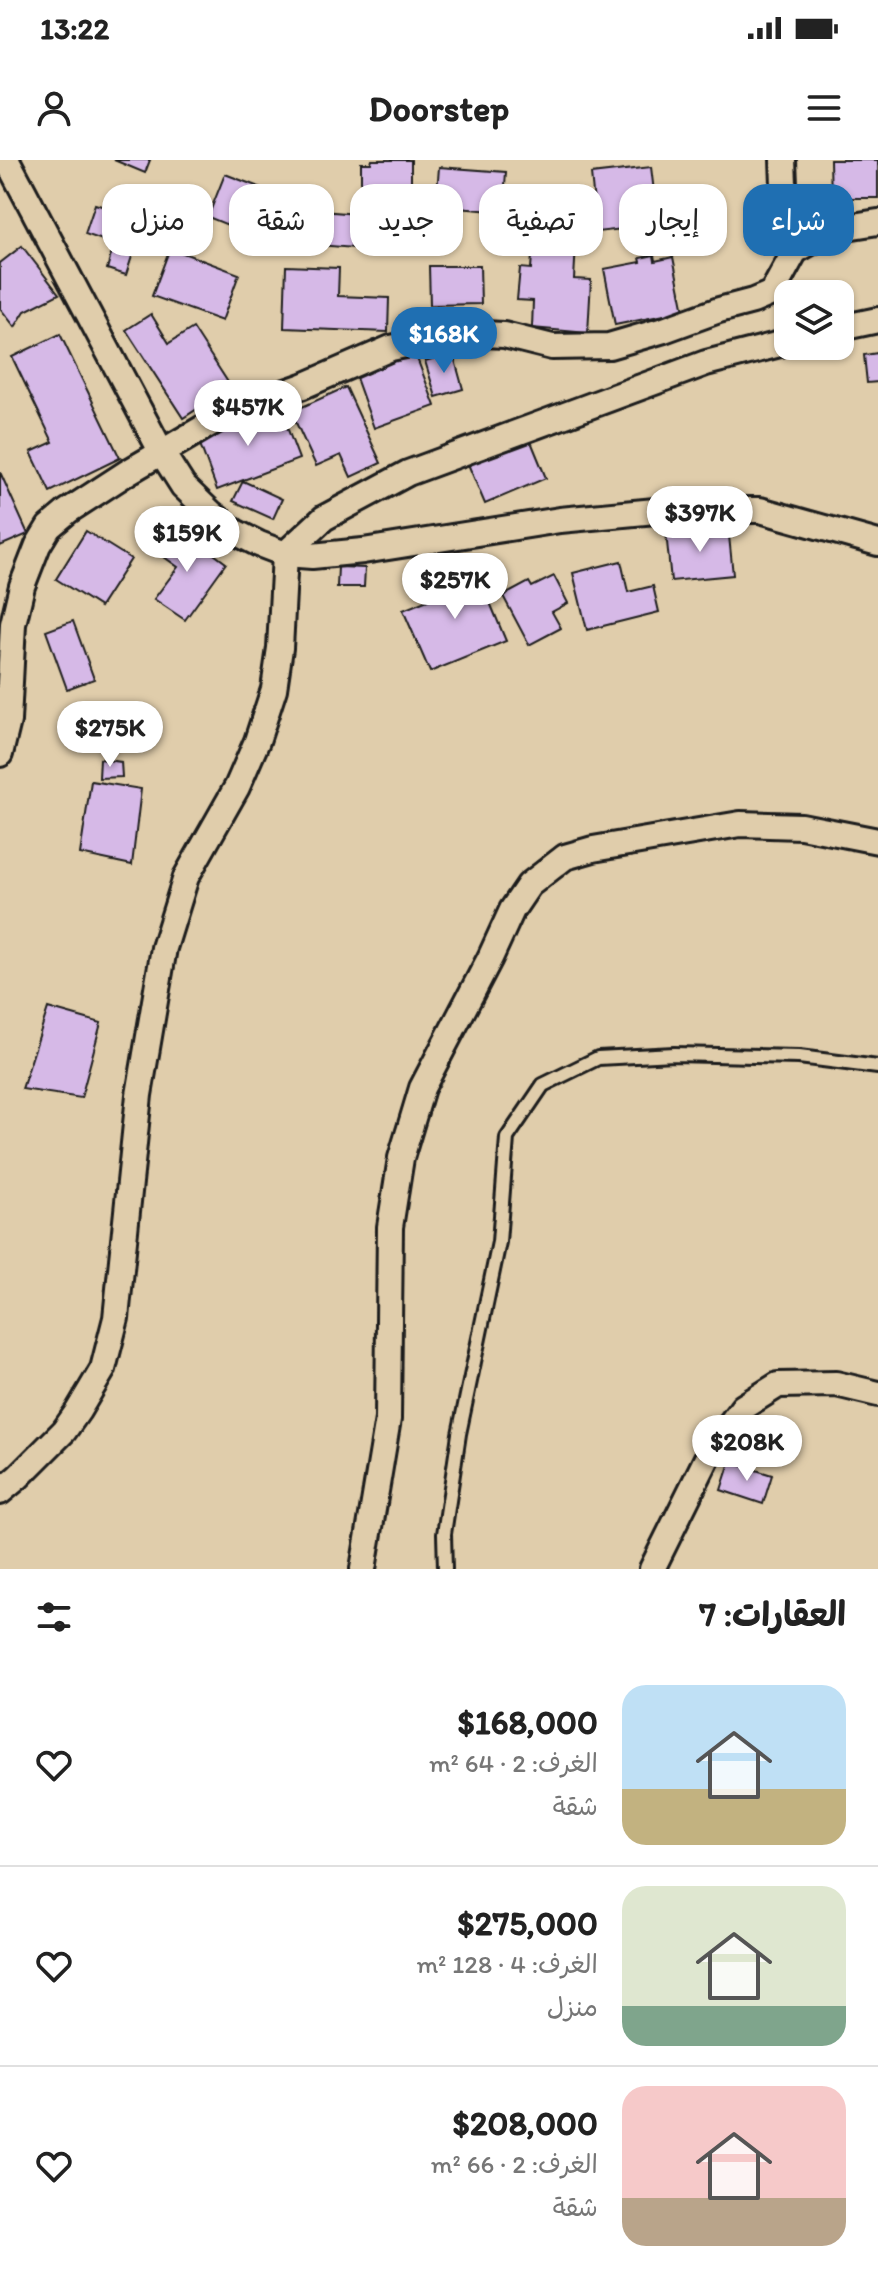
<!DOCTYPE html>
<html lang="ar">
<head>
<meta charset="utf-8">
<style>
  :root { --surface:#fff; --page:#f2f2f2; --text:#222; --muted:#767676; --line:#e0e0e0; --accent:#1f6fb2 }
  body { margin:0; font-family:Itim,"Playpen Sans Arabic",sans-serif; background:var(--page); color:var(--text); direction:rtl; height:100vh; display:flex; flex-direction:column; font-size:30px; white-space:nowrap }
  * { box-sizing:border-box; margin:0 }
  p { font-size:26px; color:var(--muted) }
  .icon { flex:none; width:44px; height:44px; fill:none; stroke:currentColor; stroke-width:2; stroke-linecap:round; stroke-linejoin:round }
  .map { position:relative; height:1409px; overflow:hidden; direction:ltr }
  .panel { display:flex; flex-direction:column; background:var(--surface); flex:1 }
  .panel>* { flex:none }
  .top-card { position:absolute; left:24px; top:24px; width:830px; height:72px; direction:rtl; display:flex; gap:16px }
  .buttons { position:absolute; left:774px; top:120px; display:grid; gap:16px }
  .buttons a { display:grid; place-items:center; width:80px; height:80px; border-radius:16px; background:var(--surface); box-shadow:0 2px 6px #0004; font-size:40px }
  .price { position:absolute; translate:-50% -68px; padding:0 18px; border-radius:28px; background:#fff; color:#222; font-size:26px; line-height:52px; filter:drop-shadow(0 2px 4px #0008) }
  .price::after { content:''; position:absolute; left:50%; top:48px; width:24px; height:18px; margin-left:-12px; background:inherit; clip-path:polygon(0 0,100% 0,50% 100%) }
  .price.on { background:var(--accent); color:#fff }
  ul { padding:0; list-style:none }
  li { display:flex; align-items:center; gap:24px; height:200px; padding:0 32px }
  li+li { border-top:2px solid var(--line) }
  li span { display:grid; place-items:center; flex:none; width:224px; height:160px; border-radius:24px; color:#555 }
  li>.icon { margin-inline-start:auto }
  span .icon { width:96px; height:96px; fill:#fffc; stroke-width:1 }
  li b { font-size:34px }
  h2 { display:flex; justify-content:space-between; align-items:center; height:96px; padding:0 32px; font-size:34px }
  .tag { padding:0 28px; border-radius:24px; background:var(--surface); box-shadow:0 2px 6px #0004; font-size:28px; line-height:72px }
  .tag.on { background:var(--accent); color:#fff }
  .status { display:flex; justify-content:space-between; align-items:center; height:56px; padding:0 40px; background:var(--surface); direction:ltr }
  .status svg { height:22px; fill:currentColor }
  header { display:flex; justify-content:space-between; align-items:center; height:104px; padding:0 32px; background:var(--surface); font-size:36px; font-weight:700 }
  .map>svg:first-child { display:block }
  .building { fill:#d6b9e7; stroke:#1c1c1c; stroke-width:2 }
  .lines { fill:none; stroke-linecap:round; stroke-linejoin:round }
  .lane-casing { stroke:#1c1c1c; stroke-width:18 }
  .street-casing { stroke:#1c1c1c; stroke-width:30 }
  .lane { stroke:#e0cdab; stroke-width:12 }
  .street { stroke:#e0cdab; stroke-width:24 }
</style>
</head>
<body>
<div class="status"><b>13:22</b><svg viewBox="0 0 49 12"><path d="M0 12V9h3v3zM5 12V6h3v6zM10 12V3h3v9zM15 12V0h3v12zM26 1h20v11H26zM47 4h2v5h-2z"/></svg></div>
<header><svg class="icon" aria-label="menu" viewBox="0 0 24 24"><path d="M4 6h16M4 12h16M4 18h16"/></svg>Doorstep<svg class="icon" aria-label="person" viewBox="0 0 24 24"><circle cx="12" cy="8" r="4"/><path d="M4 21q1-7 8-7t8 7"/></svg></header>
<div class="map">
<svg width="878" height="1409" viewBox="0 0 878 1409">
  <rect width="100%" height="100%" fill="#e0cdab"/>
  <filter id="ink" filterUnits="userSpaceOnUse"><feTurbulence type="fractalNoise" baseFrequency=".0125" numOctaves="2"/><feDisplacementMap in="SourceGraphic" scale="16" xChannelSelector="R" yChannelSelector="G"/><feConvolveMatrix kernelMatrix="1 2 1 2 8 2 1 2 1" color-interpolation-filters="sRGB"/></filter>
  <g filter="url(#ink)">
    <g class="building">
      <path d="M114,0H150L145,13Z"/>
      <path d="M372,0H411V34H399V47H374V28H361V3H371Z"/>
      <path d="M830,0H878V38H831Z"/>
      <path d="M439,7L506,12L503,52L436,46Z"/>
      <path d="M651,7L658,65L597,72L591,14Z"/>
      <path d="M225,14L282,36L265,80L208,57Z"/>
      <path d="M95,44L144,59L126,115L107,109L114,84L85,74Z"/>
      <path d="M285,48L357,54L354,88L282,82Z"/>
      <path d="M533,81L576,84L574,119L591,120L588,173L532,168L533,141L517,140L520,108L531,109Z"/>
      <path d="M22,86L59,134L25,151L15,167L0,148V103Z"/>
      <path d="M170,88L239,114L222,161L152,136Z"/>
      <path d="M654,95L655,101L673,97L684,151L615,165L604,109L641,102L640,98Z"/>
      <path d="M286,106L339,108L338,136L389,138L388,172L284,168Z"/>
      <path d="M429,106H480L481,144L430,145Z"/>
      <path d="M151,154L169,183L193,168L231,227L183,258L126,170Z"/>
      <path d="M60,174L120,298L50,332L31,292L53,282L12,197Z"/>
      <path d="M415,193L435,246L374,268L355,215Z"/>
      <path d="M453,193L463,229L436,237L425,201Z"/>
      <path d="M878,193V222L867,223L864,195Z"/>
      <path d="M346,227L381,303L351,317L341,295L316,306L291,252Z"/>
      <path d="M279,246L299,299L217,330L197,276Z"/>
      <path d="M530,279L546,318L485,344L468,304Z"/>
      <path d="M0,312L28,374L0,386Z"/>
      <path d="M243,321L282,339L273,359L233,341Z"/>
      <path d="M728,366L733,415L671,421L666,372Z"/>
      <path d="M86,371L131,399L100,447L56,419Z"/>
      <path d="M184,372L226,403L185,460L154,439L178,407L153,389L163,376L175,385Z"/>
      <path d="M621,401L628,432L653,426L659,452L587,470L573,413Z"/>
      <path d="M474,404L506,481L430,512L403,450L445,433L440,419Z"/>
      <path d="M338,407L365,408L364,427H337Z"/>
      <path d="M554,416L568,443L552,452L561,468L529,485L503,436L529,422L532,427Z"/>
      <path d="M73,461L94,519L67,529L46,471Z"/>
      <path d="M100,599L121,602L122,617L99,618Z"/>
      <path d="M91,621L141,629L132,705L80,694Z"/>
      <path d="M48,848L101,863L81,938L22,929Z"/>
      <path d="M730,1302L772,1315L763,1344L721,1330Z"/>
    </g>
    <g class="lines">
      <g class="lane-casing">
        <path id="lane" d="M445,1409L444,1374L459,1274L499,1082L507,978L543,925L598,898L674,894L799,897L878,907"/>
      </g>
      <g class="street-casing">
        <g id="street">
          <path d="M7,0L162,293L183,326L211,353L235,372L259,384L285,394L312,396L363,391L560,360L666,350H760L878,383"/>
          <path d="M783,0L784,24L795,91"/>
          <path d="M840,168L878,160"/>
          <path d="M0,594L8,561L13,464L22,426L38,385L49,367L68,351L128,312L232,251L303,226L391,188L463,173L504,175L552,187L609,186L664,170L719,150L753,141L772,133L795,91L834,69L878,62"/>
          <path d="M0,1332L18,1317L64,1271L78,1251L103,1209L116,1158L139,935L164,788L186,717L237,627L257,581L274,529L280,488L285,394L324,358L408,313L706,203L788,182"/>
          <path d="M363,1409L388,1259L390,1067L401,998L422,928L490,798L512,750L529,725L565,697L593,689L740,664L801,666L878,681"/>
          <path d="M652,1409L712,1288L743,1247L778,1225L836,1224L878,1234"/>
        </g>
      </g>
      <use href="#lane" class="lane"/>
      <use href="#street" class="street"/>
    </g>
  </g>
</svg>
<div class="buttons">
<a><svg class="icon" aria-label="layers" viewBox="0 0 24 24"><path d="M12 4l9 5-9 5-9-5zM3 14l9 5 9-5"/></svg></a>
</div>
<b class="price on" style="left:444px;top:215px">$168K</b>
<b class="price" style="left:248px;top:288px">$457K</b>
<b class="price" style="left:700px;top:394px">$397K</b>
<b class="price" style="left:187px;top:414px">$159K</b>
<b class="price" style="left:455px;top:461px">$257K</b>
<b class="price" style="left:110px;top:609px">$275K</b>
<b class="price" style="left:747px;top:1323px">$208K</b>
<div class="top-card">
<a class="tag on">شراء</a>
<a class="tag">إيجار</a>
<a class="tag">تصفية</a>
<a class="tag">جديد</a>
<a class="tag">شقة</a>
<a class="tag">منزل</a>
</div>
</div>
<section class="panel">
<h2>العقارات: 7<svg class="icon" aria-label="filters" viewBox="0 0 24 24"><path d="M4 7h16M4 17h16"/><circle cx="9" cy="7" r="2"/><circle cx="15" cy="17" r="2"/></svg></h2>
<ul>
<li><span style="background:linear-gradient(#bfe0f5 65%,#c2b280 0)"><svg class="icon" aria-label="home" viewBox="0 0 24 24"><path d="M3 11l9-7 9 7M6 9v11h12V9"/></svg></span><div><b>$168,000</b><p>الغرف: 2 · 64 m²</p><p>شقة</p></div><svg class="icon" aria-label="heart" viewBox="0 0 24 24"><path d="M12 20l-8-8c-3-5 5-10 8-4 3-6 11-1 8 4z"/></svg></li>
<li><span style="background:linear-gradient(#dfe7d0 75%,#7fa58c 0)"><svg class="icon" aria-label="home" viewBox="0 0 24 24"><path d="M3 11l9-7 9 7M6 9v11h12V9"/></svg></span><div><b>$275,000</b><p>الغرف: 4 · 128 m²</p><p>منزل</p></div><svg class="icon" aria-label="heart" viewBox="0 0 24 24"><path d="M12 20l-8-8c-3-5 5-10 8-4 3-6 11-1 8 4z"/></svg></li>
<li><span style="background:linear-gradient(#f6c9c9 70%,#b9a48a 0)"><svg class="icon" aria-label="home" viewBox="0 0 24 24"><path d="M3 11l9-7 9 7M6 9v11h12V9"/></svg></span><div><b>$208,000</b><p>الغرف: 2 · 66 m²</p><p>شقة</p></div><svg class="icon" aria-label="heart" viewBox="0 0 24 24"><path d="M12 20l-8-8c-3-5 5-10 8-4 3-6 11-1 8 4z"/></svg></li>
</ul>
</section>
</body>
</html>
